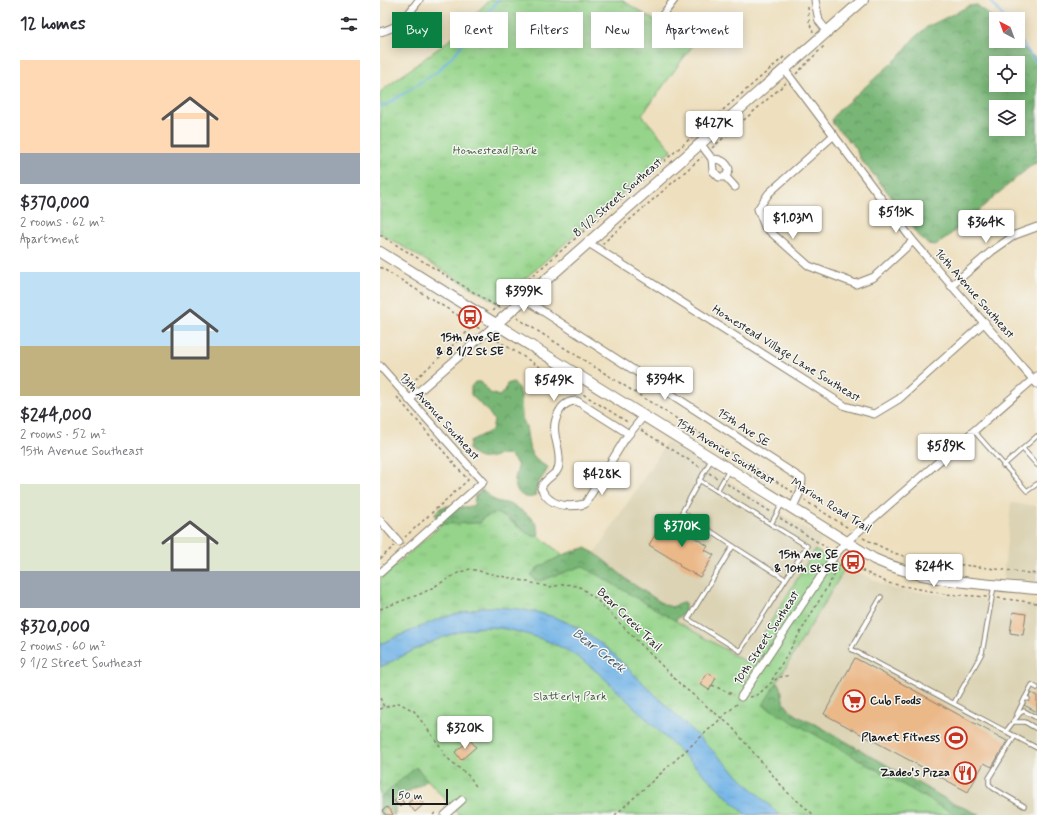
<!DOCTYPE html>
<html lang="en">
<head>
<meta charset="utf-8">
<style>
  :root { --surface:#fff; --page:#f7f7f7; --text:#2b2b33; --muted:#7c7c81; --accent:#0b8043 }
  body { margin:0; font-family:Mynerve,sans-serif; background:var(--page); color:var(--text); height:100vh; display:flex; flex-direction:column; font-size:15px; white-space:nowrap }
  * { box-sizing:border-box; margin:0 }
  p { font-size:13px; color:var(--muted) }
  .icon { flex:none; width:22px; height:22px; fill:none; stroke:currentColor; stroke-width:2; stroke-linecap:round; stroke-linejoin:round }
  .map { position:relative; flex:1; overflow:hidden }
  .side { display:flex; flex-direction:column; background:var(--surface); width:380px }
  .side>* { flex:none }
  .hud { position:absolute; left:12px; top:12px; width:380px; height:36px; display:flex; gap:8px }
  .needle { width:26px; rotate:319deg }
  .buttons { position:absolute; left:609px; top:12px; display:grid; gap:8px }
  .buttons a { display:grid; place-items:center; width:36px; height:36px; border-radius:0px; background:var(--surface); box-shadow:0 2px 10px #0003; font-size:20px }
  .scale { position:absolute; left:12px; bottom:10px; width:56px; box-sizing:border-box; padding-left:4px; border:2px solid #1c1c1c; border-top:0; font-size:11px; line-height:14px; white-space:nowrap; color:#1c1c1c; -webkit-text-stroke:3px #f6f6f2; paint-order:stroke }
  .price { position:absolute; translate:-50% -34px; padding:0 9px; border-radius:4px; background:#fff; color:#222; font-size:13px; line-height:26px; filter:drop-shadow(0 1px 2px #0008) }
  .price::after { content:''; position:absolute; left:50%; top:24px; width:12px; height:9px; margin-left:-6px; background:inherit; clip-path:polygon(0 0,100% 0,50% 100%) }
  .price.current { background:var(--accent); color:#fff }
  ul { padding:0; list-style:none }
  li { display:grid; align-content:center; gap:8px; height:212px; padding:0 20px }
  li span { display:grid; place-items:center; height:124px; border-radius:0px; color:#555 }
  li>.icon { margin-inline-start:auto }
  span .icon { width:72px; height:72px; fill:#fffc; stroke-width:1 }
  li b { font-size:17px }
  h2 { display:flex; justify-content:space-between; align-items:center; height:48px; padding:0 20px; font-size:17px }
  .tag { padding:0 14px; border-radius:0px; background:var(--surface); box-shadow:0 2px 10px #0003; font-size:14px; line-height:36px }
  .tag.current { background:var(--accent); color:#fff }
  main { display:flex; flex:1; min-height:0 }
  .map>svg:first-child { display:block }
  .built { fill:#dbd3b4 }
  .forest { fill:url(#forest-crowns); stroke:#4a6949; fill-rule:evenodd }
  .park { fill:url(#park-tufts); stroke:#587853 }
  .water { fill:url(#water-ripples); stroke:#476882 }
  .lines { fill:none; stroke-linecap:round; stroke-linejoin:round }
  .stream { stroke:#72b4e7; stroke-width:2 }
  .building { fill:#ebb888 }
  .lane-casing { stroke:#857e6e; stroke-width:5.5 }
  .street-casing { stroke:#857e6e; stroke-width:9 }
  .secondary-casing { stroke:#857e6e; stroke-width:12 }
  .path { stroke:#857e6e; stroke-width:1.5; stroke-dasharray:3 3; stroke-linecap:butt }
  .lane { stroke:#fff; stroke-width:3.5 }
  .street { stroke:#fff; stroke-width:7 }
  .secondary { stroke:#fff; stroke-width:10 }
  .labels { text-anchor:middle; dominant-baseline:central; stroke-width:3; stroke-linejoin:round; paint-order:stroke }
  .park-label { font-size:12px; fill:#465c42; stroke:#f6f6f2 }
  .street-label { font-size:12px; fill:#1c1c1c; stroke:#f6f6f2 }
  .poi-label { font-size:12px; font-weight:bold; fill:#1c1c1c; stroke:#f6f6f2; text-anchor:end }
  .water-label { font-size:13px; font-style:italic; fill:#3e596d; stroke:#f6f6f2 }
</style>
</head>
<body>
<main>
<section class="side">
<h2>12 homes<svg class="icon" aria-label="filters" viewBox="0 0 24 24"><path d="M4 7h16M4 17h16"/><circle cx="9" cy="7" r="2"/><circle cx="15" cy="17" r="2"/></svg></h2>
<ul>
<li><span style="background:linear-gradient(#ffd9b3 75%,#9aa5b1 0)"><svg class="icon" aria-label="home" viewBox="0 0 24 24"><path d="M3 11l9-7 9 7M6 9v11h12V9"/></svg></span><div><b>$370,000</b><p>2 rooms · 62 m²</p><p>Apartment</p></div></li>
<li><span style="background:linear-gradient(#bfe0f5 60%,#c2b280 0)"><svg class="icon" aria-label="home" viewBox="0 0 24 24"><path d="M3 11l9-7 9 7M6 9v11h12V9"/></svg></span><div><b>$244,000</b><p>2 rooms · 52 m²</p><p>15th Avenue Southeast</p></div></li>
<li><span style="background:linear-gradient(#dfe7d0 70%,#9aa5b1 0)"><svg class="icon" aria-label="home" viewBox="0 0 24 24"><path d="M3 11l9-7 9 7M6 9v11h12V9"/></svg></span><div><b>$320,000</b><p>2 rooms · 60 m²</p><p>9 1/2 Street Southeast</p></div></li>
</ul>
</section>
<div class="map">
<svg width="657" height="815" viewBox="0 0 657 815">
  <defs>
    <pattern id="forest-crowns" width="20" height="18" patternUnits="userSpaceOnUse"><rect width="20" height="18" fill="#78b676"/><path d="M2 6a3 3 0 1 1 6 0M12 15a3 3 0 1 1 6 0" fill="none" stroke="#629360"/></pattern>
    <pattern id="park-tufts" width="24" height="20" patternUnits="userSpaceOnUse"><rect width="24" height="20" fill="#95d48a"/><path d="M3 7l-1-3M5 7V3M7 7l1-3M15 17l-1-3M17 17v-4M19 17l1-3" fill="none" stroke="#80b576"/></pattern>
    <pattern id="water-ripples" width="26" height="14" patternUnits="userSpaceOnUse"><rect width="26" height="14" fill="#72b4e7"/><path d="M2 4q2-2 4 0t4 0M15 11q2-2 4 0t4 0" fill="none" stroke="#629ac6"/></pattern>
  </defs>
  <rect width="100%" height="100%" fill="#f6f6f2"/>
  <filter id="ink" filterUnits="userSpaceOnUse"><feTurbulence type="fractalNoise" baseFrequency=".025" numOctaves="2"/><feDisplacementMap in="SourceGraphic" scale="8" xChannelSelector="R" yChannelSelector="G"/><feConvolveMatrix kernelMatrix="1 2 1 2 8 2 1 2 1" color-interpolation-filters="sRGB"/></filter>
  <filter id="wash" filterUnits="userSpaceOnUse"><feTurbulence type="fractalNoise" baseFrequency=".012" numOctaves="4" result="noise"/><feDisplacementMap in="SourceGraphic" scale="16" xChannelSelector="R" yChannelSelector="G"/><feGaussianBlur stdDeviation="0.9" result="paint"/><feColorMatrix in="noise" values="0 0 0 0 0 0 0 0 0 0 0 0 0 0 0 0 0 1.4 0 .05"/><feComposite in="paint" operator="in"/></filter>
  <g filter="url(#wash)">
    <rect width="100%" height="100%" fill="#eee0bf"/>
    <g class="built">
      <path d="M287,442L442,539L366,662L204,570Z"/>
      <path d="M631,503L657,506V581L623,578Z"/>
      <path d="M466,566L513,589L657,606V815H576L382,705Z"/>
    </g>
    <g class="forest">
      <path d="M597,5L616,21V41H633L657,59V163L653,164L635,179L564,240L555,245L548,244L538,236L510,195L479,157L476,148L453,124L452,119L459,110L519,57L534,38L547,27L589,6ZM616,63H638V85H616ZM616,107H638V129H616Z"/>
      <path d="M95,382H101L110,393L119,396L125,391L127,384L133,382C145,395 140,399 142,416C142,420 145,423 146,427C150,447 146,457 168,467C164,479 157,479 155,496C145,501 134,492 135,480C135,475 139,470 137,464C136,462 133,459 131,456C113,451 102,468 89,449L90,441L112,430L114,420L107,410L91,395V387Z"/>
      <path d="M102,490C108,493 111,499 116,501C120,503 125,502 129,504C139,508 163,522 158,536L155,537L148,534L126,516L93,525L59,524L55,514C64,499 80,511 94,505L95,496Z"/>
      <path d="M205,548L215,553L250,582L285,605L292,607L305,602V612L292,623L155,580L151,575C164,560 186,553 205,548Z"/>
      <path d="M399,683C403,689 401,696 404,702C410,714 425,720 437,725L569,801L600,815H446L367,707L392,684Z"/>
      <path d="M32,759L50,777C36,794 15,788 15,813L14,815H0V788Z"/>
    </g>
    <g class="park">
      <path d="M109,0H242L313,45L262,115L292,150L117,303L0,233V92L72,38Z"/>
      <path d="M115,513C131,518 140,531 155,537L158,536L183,555L157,568L151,575L155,580L160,581L202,566L366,662L435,550L466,567L383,705L576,815H79L36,767L0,798V579L62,524L100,523L103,518Z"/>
    </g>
    <path class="water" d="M103,607C133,607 167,611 194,626C207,632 219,642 230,651L399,815H366L223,677C193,651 174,641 135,631C122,628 109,626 96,628C63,633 30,653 0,667V644L61,618Z"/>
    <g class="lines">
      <g class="stream">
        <path d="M610,0L625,19"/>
        <path d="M638,37L657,64"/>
        <path d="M0,106L6,105L58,71L77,51L118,0"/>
      </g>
    </g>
    <g id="blocks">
      <g class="building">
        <path d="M285,519L300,529L302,525L306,527L304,531L328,546L325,550L334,555L320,577L299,566L300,564L269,545Z"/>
        <path d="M633,612L646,614L643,635L630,633Z"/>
        <path d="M475,658L627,741L612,767L604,763L588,792L444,714Z"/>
        <path d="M328,673L336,678L329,690L320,684Z"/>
        <path d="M651,693L657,696V712L644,705Z"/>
        <path d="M90,740L96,747L81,760L75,752Z"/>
        <path d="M37,796L44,804L35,812L28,803Z"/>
        <path d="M19,797L24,803L20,807L14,801Z"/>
        <path d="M7,807L13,814L12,815H6L2,811Z"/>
      </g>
    </g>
  </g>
  <g filter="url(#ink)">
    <use href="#blocks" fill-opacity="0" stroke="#857e6e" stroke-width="1"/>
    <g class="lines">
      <g class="lane-casing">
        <g id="lane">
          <path d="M594,431L647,491L657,484"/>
          <path d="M643,449L657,465"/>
          <path d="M623,466L657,436"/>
          <path d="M319,480L427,546L360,651L308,619L353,546L302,512L331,460"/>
          <path d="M337,491L349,470"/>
          <path d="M391,524L402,504"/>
          <path d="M353,546L405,579"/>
          <path d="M501,597L471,649L657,748"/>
          <path d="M645,698L652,685L657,688"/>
          <path d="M574,703L602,653L614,586"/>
          <path d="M637,714L645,698L648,699"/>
          <path d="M633,722H645L657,729"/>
          <path d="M627,730L640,713L644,711L657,718"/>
          <path d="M635,736L609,778V784L613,788L644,806"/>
        </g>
      </g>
      <g class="street-casing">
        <g id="street">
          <path d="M435,0L439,21L447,31"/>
          <path d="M282,16L294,0"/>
          <path d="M0,32C21,27 26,17 39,0"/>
          <path d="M404,69L533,241L657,384"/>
          <path d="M454,135L389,193L378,209L385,227L429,266L476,284L494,277L533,241"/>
          <path d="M320,143L332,159L333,171L339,177H346L355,187"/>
          <path d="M332,159C340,159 346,161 349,169L346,177"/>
          <path d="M207,242L465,406L494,414L519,399L605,322"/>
          <path d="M571,286L612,251L635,235L657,227"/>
          <path d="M144,299L422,479L421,490L412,509"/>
          <path d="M0,366L103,482L0,573"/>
          <path d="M29,400L115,325"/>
          <path d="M249,434L197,401C189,401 183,404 179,412C168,432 181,444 179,464C179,475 165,477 161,488C169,506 187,508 205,504L245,439L263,417"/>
          <path d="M0,520L19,542"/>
          <path d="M361,697L455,555L465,543L657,376"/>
          <path d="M65,815L82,800"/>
        </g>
      </g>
      <g class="secondary-casing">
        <g id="secondary">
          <path d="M0,252L494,559C543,582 604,584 657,589"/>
          <path d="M115,325L483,0"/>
        </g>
      </g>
      <g class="path">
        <path d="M428,7L429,22L433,32"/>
        <path d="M416,74L445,45"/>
        <path d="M332,148L406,83"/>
        <path d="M0,235L121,309"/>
        <path d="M222,244L322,157"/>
        <path d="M0,267L100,329"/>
        <path d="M112,311L405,56"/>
        <path d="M137,318L413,492"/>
        <path d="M112,337L249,423"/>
        <path d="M27,387L98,322"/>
        <path d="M17,397L88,480L25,537"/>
        <path d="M261,430L320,467"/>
        <path d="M329,473L337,478"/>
        <path d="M347,484L391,512"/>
        <path d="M424,500L470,529"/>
        <path d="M400,518L450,550"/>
        <path d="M483,538L514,553L534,559L657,574"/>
        <path d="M0,559L14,546"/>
        <path d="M460,560L508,583L565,594L608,597"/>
        <path d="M618,598L657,603"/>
        <path d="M0,609L43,593L78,573L90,569L170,587L186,584L200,587L215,598L301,685L351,726L407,792L434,815"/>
        <path d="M392,680L462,562L469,554"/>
        <path d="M332,685L354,695"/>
        <path d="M370,697C385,695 391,675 408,676"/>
        <path d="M0,698L4,707"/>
        <path d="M0,709L19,703L34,711L60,746L66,757L90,777L97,788"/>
        <path d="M53,815L56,812"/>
        <path d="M235,815L358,703"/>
      </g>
      <use href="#lane" class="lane"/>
      <use href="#street" class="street"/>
      <use href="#secondary" class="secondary"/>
    </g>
  </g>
  <defs>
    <g id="bus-ring" transform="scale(1.15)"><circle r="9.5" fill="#f6f6f2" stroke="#c8321e" stroke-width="1.5"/><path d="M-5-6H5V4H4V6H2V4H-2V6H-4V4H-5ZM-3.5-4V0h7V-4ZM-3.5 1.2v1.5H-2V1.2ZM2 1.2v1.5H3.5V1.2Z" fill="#c8321e"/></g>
    <g id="supermarket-ring" transform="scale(1.15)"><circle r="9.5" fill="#f6f6f2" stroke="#c8321e" stroke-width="1.5"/><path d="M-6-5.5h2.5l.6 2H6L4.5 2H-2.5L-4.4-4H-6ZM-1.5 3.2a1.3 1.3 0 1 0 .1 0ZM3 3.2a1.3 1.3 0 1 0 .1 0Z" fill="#c8321e"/></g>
    <g id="stadium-ring" transform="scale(1.15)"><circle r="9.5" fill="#f6f6f2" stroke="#c8321e" stroke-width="1.5"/><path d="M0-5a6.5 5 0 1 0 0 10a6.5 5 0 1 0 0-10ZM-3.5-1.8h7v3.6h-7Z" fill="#c8321e"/></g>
    <g id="restaurant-ring" transform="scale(1.15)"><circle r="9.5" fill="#f6f6f2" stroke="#c8321e" stroke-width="1.5"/><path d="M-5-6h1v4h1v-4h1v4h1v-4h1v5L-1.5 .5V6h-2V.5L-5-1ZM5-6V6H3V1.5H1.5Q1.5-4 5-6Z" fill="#c8321e"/></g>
  </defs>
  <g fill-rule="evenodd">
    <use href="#bus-ring" x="90" y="317"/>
    <use href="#bus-ring" x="473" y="562"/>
    <use href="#supermarket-ring" x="474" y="701"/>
    <use href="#stadium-ring" x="576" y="738"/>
    <use href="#restaurant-ring" x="585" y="773"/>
  </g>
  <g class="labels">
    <g class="park-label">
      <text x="115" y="151">Homestead Park</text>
      <text x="190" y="697">Slatterly Park</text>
    </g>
    <g class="street-label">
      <text transform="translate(238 198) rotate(-41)">8 1/2 Street Southeast</text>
      <text transform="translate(594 294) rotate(49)">16th Avenue Southeast</text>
      <text transform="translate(406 354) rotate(32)">Homestead Village Lane Southeast</text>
      <text transform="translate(59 417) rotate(48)">13th Avenue Southeast</text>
      <text transform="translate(363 428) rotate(33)">15th Ave SE</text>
      <text transform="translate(345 452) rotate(32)">15th Avenue Southeast</text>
      <text transform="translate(451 506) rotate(32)">Marion Road Trail</text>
      <text transform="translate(249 620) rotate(44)">Bear Creek Trail</text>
      <text transform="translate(387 638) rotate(-57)">10th Street Southeast</text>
    </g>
    <g class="poi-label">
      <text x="90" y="338" text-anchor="middle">15th Ave SE<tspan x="90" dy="14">&amp; 8 1/2 St SE</tspan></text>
      <text x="458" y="555">15th Ave SE<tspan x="458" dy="14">&amp; 10th St SE</tspan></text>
      <text x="490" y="701" text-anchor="start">Cub Foods</text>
      <text x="560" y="738">Planet Fitness</text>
      <text x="570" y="773">Zadeo's Pizza</text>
    </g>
    <g class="water-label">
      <text transform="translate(219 651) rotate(38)">Bear Creek</text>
    </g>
  </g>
</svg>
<div class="buttons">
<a><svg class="needle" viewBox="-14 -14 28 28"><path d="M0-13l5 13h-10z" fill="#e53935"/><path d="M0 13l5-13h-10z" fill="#7c7c81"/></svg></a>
<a><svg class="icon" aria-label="locate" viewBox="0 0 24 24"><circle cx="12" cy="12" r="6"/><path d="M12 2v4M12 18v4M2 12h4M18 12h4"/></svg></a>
<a><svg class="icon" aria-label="layers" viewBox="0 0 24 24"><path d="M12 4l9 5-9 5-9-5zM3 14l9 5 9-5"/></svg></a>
</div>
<div class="scale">50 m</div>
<b class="price" style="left:334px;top:145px">$427K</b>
<b class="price" style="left:516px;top:234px">$513K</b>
<b class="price" style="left:413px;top:240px">$1.03M</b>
<b class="price" style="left:606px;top:244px">$364K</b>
<b class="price" style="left:144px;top:313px">$399K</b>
<b class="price" style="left:285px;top:401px">$394K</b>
<b class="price" style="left:174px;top:402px">$549K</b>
<b class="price" style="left:566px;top:468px">$589K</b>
<b class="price" style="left:222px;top:496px">$428K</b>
<b class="price current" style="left:302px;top:548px">$370K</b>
<b class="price" style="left:554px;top:588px">$244K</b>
<b class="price" style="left:85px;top:750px">$320K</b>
<div class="hud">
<a class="tag current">Buy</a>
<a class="tag">Rent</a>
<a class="tag">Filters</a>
<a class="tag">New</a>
<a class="tag">Apartment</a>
</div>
</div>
</main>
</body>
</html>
